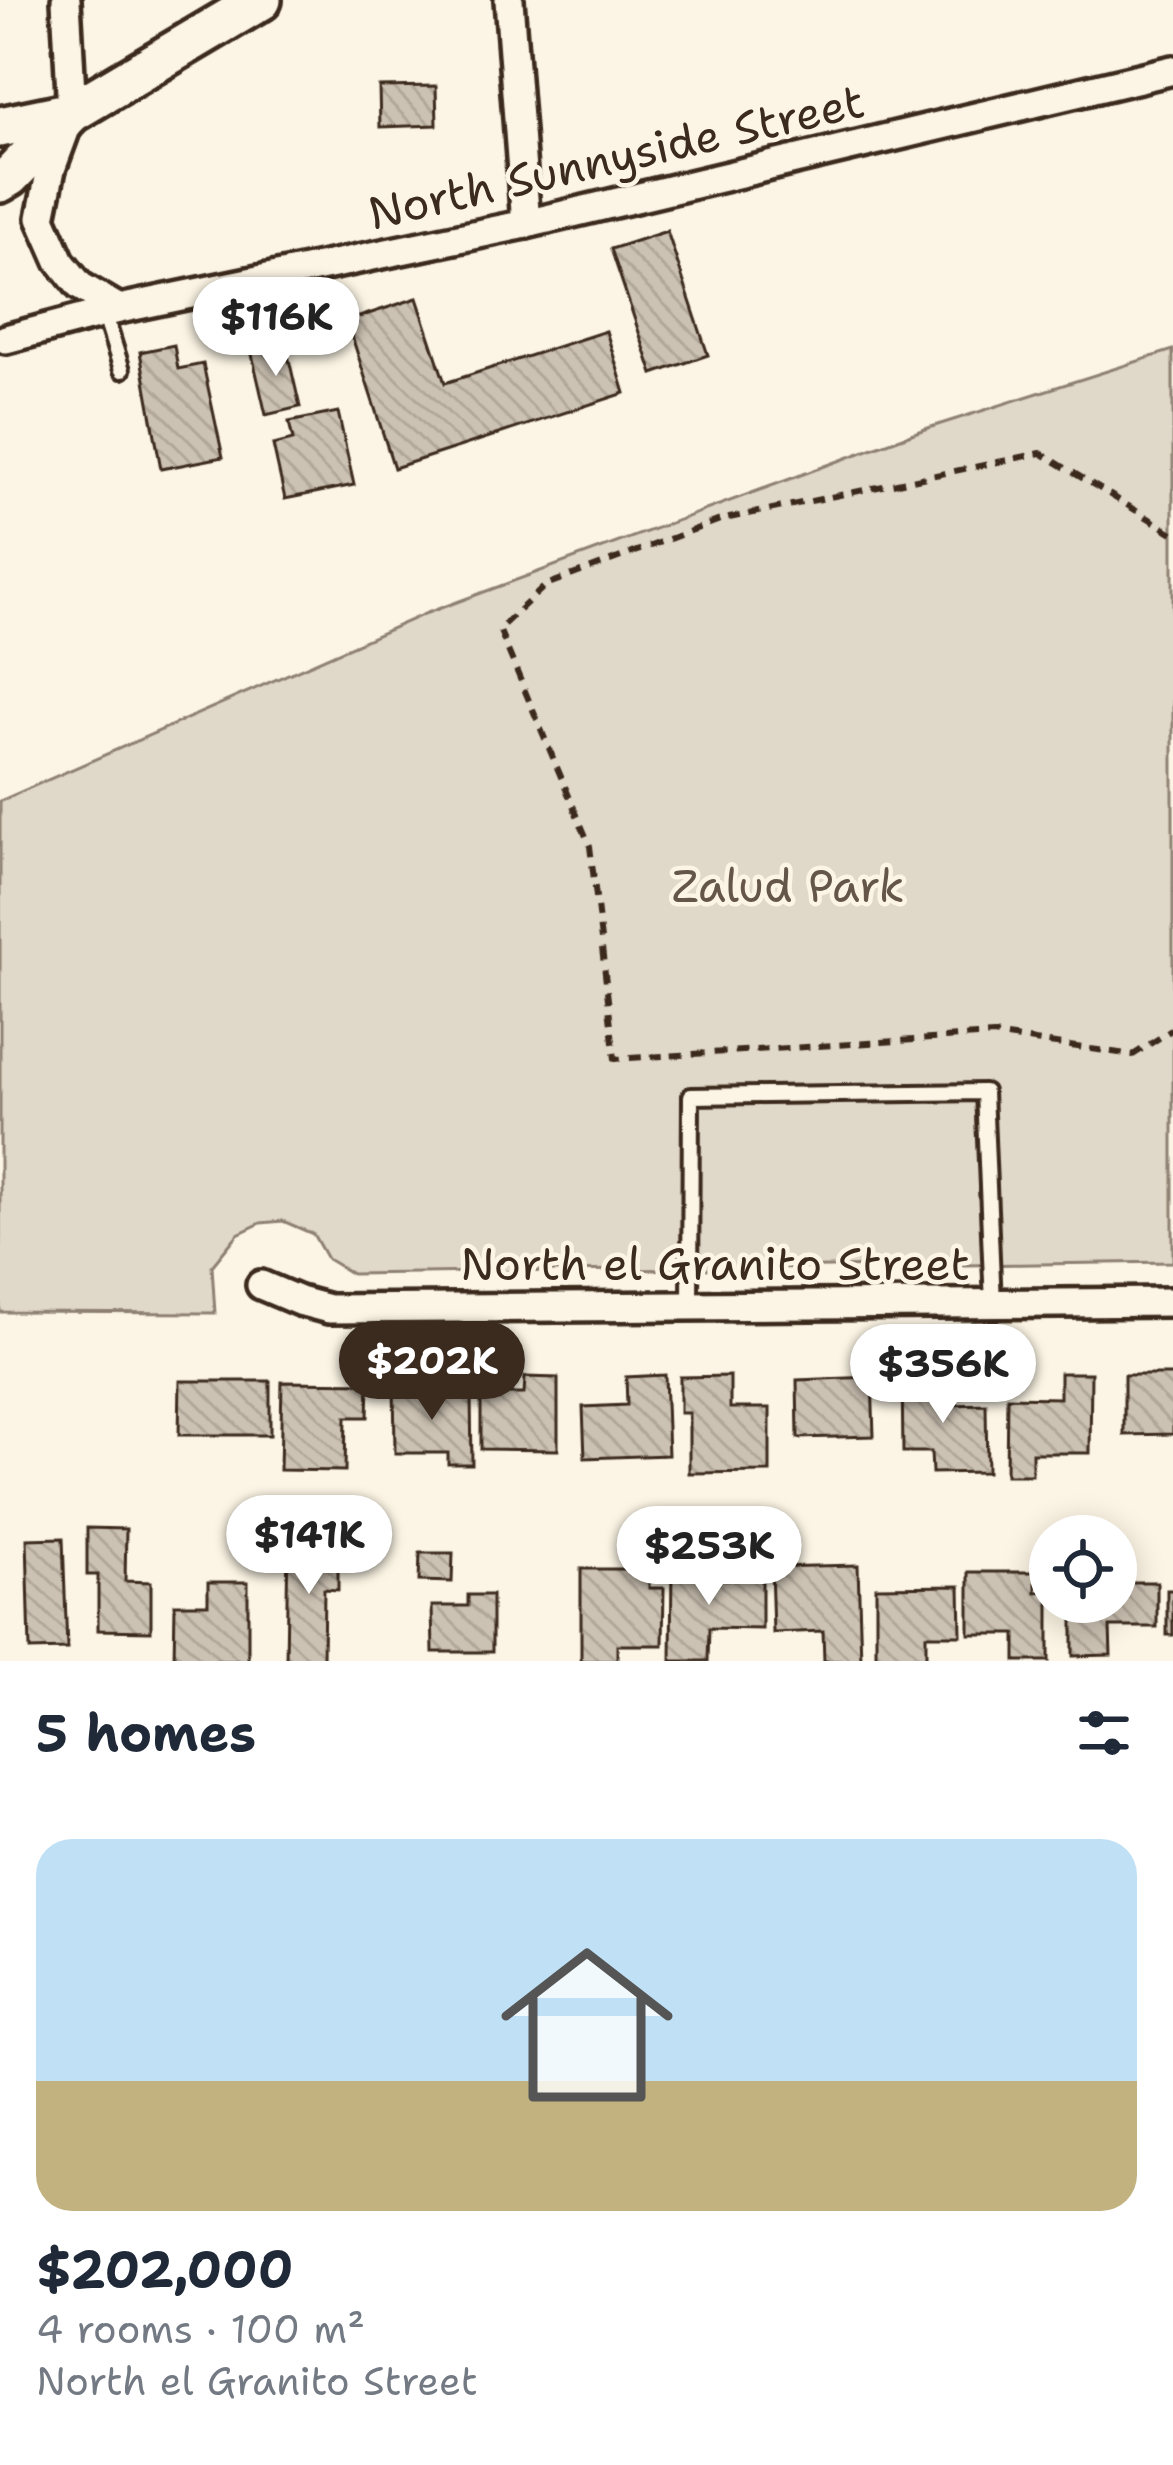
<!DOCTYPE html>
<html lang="en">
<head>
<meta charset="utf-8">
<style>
  :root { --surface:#fff; --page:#f6f6f7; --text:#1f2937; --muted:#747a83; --line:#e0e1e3; --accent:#3b2a1e }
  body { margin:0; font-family:"Shantell Sans",sans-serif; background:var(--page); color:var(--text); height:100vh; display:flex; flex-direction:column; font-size:45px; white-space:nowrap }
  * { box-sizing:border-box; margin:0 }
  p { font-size:39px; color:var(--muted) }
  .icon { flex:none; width:66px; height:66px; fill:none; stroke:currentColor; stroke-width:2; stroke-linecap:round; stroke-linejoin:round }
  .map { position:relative; height:1661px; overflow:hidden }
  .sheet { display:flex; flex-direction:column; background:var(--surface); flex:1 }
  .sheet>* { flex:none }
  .fabs { position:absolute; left:1029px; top:1515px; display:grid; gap:24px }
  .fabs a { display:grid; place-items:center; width:108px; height:108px; border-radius:50%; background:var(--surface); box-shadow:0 6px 30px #0003; font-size:60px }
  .price { position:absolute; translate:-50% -102px; padding:0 27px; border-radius:42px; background:#fff; color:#222; font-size:39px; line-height:78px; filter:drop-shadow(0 3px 6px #0008) }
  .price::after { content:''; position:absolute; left:50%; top:72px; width:36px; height:27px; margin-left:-18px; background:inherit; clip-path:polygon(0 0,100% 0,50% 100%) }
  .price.selected { background:var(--accent); color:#fff }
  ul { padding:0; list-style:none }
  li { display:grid; align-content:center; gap:24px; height:636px; padding:0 36px }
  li+li { border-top:3px solid var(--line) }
  li span { display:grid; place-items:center; height:372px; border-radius:36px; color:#555 }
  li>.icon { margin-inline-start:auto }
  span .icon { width:216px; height:216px; fill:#fffc; stroke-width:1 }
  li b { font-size:51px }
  h2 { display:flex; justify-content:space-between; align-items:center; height:144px; padding:0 36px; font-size:51px }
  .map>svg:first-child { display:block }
  .green { fill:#e0d8c8; stroke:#8e8173; stroke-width:3 }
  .building { fill:url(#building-back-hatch); stroke:#3b2a1e; stroke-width:3 }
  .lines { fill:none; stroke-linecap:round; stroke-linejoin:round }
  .service-casing { stroke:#3b2a1e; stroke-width:22 }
  .minor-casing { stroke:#3b2a1e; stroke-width:36 }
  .secondary-casing { stroke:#3b2a1e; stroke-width:48 }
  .path { stroke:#3b2a1e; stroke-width:6; stroke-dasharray:12 9; stroke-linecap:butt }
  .service { stroke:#fcf5e5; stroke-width:14 }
  .minor { stroke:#fcf5e5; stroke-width:27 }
  .secondary { stroke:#fcf5e5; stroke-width:39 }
  .labels { text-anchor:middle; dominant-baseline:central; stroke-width:9; stroke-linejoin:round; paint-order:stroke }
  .street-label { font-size:45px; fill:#3b2a1e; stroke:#fcf5e5 }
  .park-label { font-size:45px; fill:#645648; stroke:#fcf5e5 }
</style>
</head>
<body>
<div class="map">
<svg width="1173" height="1661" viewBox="0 0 1173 1661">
  <defs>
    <pattern id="building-back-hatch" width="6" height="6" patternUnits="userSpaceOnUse" patternTransform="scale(3)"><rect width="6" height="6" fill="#ccc2b3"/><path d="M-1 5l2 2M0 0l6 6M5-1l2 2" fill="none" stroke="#b0a79a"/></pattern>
  </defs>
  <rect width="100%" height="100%" fill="#fcf5e5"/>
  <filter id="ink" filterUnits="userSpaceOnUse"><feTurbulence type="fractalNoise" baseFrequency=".00833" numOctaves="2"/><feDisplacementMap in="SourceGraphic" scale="24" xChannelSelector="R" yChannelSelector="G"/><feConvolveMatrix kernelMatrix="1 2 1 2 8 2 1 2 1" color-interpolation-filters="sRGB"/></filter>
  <g filter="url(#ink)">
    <path class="green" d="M1173,350V1262L352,1274L327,1259L313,1234L283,1221L261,1223L238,1234L212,1266L215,1313L0,1312V801L427,613L925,429Z"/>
    <g class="building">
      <path d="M436,86L437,125L380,127L379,87Z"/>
      <path d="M667,231L708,355L653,374L611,249Z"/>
      <path d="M417,298L445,383L606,331L625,393L394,468L347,321Z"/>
      <path d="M285,342L300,407L266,415L251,350Z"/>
      <path d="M174,345L178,369L203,364L223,457L161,469L140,352Z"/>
      <path d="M338,412L354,485L285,499L273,445L293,440L289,422Z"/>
      <path d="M1060,1373H1091L1090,1453H1032V1475H1006L1007,1397L1060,1398Z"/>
      <path d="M665,1375L668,1455L585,1458L583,1407L627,1405L626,1377Z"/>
      <path d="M948,1375V1405L986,1404L987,1472L932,1473L931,1452H903L902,1376Z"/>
      <path d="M1124,1375H1173V1434L1124,1435Z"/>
      <path d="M730,1376V1408H770V1472L689,1473V1413H680V1377Z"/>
      <path d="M525,1377L558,1378V1450L481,1449V1394H524Z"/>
      <path d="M872,1377L874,1436L798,1438L797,1380Z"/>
      <path d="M394,1380H428V1397L471,1396L472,1464H448V1453H395Z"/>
      <path d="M180,1381H270V1435H179Z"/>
      <path d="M282,1382L369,1383L368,1417H346L345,1471L280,1470Z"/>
      <path d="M87,1528L126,1529L125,1581L151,1582V1631L98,1630V1575H87Z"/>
      <path d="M63,1538L67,1649L30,1650L27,1539Z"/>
      <path d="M288,1541L338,1542V1590L324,1589L323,1661H286Z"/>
      <path d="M420,1553H453L452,1582L419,1581Z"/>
      <path d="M672,1562H717L716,1579H762V1629L709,1628L708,1661H671Z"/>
      <path d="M858,1565L861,1661H824L823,1631L773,1633L771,1567Z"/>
      <path d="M1116,1568H1119V1582H1157V1627H1110L1111,1655L1073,1656V1602H1116Z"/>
      <path d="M581,1569H649V1588H664L663,1645H617V1661H581Z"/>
      <path d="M969,1572H1036V1592L1049,1591V1661H1016V1634H969Z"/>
      <path d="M208,1582H248V1661H174L175,1604H208Z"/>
      <path d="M960,1586L961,1635H926V1661H876V1587Z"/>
      <rect x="1167" y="1590" width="6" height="45"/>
      <path d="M468,1595H492V1652H433L432,1606H468Z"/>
    </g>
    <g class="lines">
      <g class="service-casing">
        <g id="service">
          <path d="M104,313L122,370"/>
          <path d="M690,1306L691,1096L984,1092L993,1304"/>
        </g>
      </g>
      <g class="minor-casing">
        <g id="minor">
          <path d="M66,0L72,112L51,169L41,218L60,261L80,286L119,309"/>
          <path d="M509,0L526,224"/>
          <path d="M6,339L119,309L526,224L1173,70"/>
          <path d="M261,1285L299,1301L329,1309L1173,1302"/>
        </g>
      </g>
      <g class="secondary-casing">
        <g id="secondary">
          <path d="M0,127L72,112"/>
          <path d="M0,182L10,176L72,112L261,0"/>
        </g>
      </g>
      <path class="path" d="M1173,533L1041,453L720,520L546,585L499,629L590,846L615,1059L993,1035L1133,1055L1173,1029"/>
      <use href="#service" class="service"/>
      <use href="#minor" class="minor"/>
      <use href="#secondary" class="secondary"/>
    </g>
  </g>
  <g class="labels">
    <g class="street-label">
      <text transform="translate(616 157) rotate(-13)">North Sunnyside Street</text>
      <text x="715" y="1264">North el Granito Street</text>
    </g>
    <g class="park-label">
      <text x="788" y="886">Zalud Park</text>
    </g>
  </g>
</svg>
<div class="fabs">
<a><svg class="icon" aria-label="locate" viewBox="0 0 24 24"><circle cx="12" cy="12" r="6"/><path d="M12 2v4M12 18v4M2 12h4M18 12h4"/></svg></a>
</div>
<b class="price" style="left:276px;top:379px">$116K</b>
<b class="price selected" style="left:432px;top:1423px">$202K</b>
<b class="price" style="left:943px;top:1426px">$356K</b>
<b class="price" style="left:309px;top:1597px">$141K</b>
<b class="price" style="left:709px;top:1608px">$253K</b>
</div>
<section class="sheet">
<h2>5 homes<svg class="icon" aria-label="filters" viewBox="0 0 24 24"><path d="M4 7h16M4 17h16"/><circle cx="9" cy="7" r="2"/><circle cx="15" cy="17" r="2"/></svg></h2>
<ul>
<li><span style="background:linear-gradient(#bfe0f5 65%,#c2b280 0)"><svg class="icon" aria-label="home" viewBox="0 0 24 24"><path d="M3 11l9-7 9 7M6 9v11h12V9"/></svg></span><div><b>$202,000</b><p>4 rooms · 100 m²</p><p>North el Granito Street</p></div></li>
</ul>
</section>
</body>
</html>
